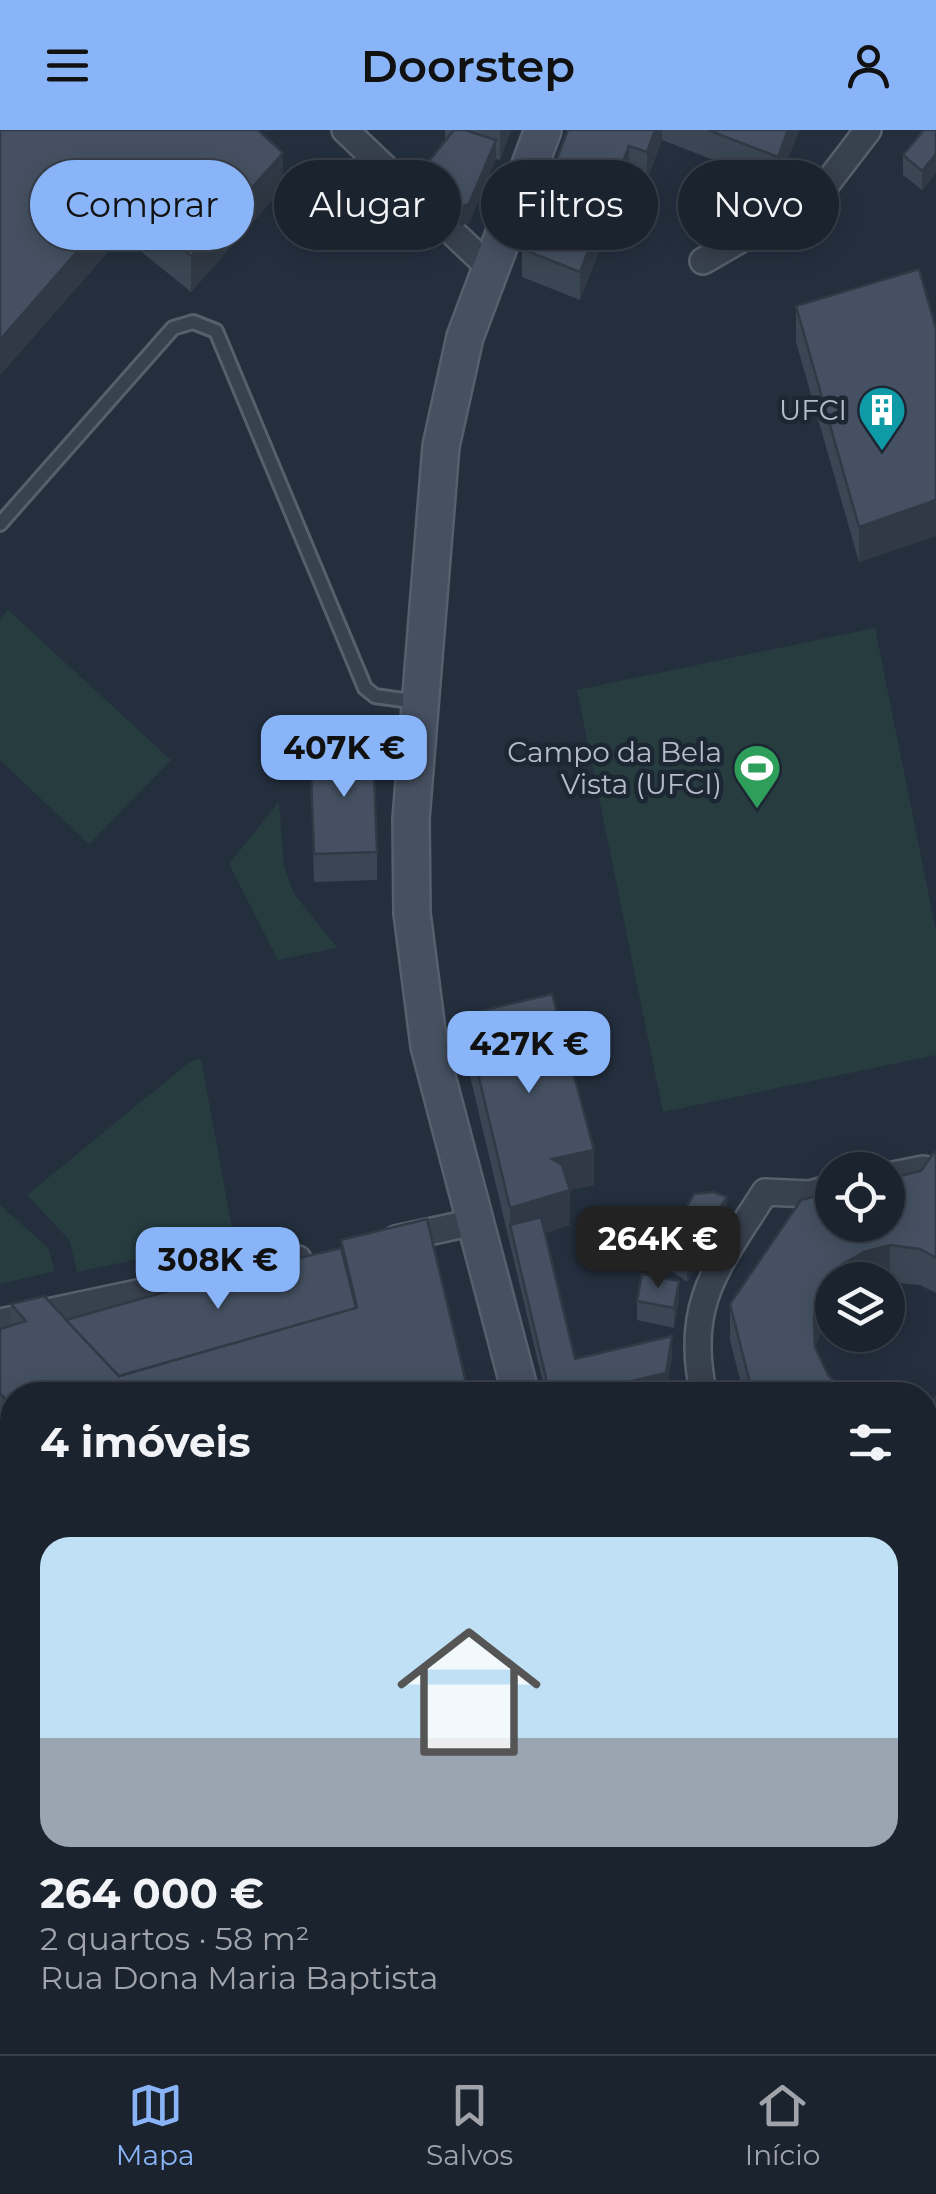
<!DOCTYPE html>
<html lang="pt">
<head>
<meta charset="utf-8">
<style>
  :root { --surface:#1b232e; --page:#282f3a; --text:#f1f3f6; --muted:#a0a4aa; --line:#39404a; --accent:#8ab4f8 }
  body { margin:0; font-family:Montserrat,sans-serif; background:var(--page); color:var(--text); height:100vh; display:flex; flex-direction:column; font-size:38px; white-space:nowrap }
  * { box-sizing:border-box; margin:0 }
  p { font-size:32px; color:var(--muted) }
  .icon { flex:none; width:55px; height:55px; fill:none; stroke:currentColor; stroke-width:2; stroke-linecap:round; stroke-linejoin:round }
  .map { position:relative; flex:1; overflow:hidden }
  .drawer { position:absolute; left:0px; top:1252px; width:938px; height:672px; display:flex; flex-direction:column; background:var(--surface); border-radius:40px 40px 0 0; box-shadow:0 5px 25px #0003,0 0 0 2px var(--line) }
  .drawer>* { flex:none }
  .hud { position:absolute; left:30px; top:30px; width:878px; height:90px; display:flex; gap:20px }
  .fabs { position:absolute; left:815px; top:1022px; display:grid; gap:20px }
  .fabs a { display:grid; place-items:center; width:90px; height:90px; border-radius:50%; background:var(--surface); box-shadow:0 5px 25px #0003,0 0 0 2px var(--line); font-size:50px }
  .price { position:absolute; translate:-50% -85px; padding:0 22px; border-radius:20px; background:var(--accent); color:#111; font-size:32px; line-height:65px; filter:drop-shadow(0 2px 5px #0008) }
  .price::after { content:''; position:absolute; left:50%; top:60px; width:30px; height:22px; margin-left:-15px; background:inherit; clip-path:polygon(0 0,100% 0,50% 100%) }
  .price.current { background:#222; color:#fff }
  ul { padding:0; list-style:none }
  li { display:grid; align-content:center; gap:20px; height:530px; padding:0 40px }
  li+li { border-top:2px solid var(--line) }
  li span { display:grid; place-items:center; height:310px; border-radius:30px; color:#555 }
  li>.icon { margin-inline-start:auto }
  span .icon { width:180px; height:180px; fill:#fffc; stroke-width:1 }
  li b { font-size:42px }
  h2 { display:flex; justify-content:space-between; align-items:center; height:120px; padding:0 40px; font-size:42px }
  .pill { padding:0 35px; border-radius:45px; background:var(--surface); box-shadow:0 5px 25px #0003,0 0 0 2px var(--line); font-size:35px; line-height:90px }
  .pill.current { background:var(--accent); color:#111 }
  header { display:flex; justify-content:space-between; align-items:center; height:130px; padding:0 40px; background:var(--accent); color:#111; font-size:45px; font-weight:600 }
  .tab-bar { display:flex; justify-content:space-around; align-items:center; height:140px; border-top:2px solid var(--line); background:var(--surface); font-size:28px; color:var(--muted) }
  .tab-bar a { display:grid; justify-items:center; gap:5px }
  .tab-bar .current { color:var(--accent) }
  .map>svg:first-child { display:block }
  .green { fill:#263c3f }
  .lines { fill:none; stroke-linecap:round; stroke-linejoin:round }
  .lane-casing { stroke:#565f6c; stroke-width:18 }
  .street-casing { stroke:#565f6c; stroke-width:30 }
  .secondary-casing { stroke:#565f6c; stroke-width:40 }
  .path { stroke:#44595c; stroke-width:5; stroke-dasharray:8 8; stroke-linecap:butt }
  .lane { stroke:#38414e; stroke-width:12 }
  .street { stroke:#38414e; stroke-width:25 }
  .secondary { stroke:#465061; stroke-width:35 }
  .rail { stroke:#5a6575; stroke-width:8; stroke-dasharray:10 10; stroke-linecap:butt }
  .wall { fill:#3b4654 }
  .shaded-wall { fill:#303945 }
  .building { fill:#455162; stroke:#303945; stroke-width:2.5 }
  .labels { text-anchor:middle; dominant-baseline:central; stroke-width:9; stroke-linejoin:round; paint-order:stroke }
  .poi-label { font-size:28px; fill:#b4bcc9; stroke:#1d2633; text-anchor:end }
</style>
</head>
<body>
<header><svg class="icon" aria-label="menu" viewBox="0 0 24 24"><path d="M4 6h16M4 12h16M4 18h16"/></svg>Doorstep<svg class="icon" aria-label="person" viewBox="0 0 24 24"><circle cx="12" cy="8" r="4"/><path d="M4 21q1-7 8-7t8 7"/></svg></header>
<div class="map">
<svg width="936" height="1924" viewBox="0 0 936 1924">
  <rect width="100%" height="100%" fill="#242f3e"/>
  <g class="green">
    <path d="M8,480L171,630L89,714L0,630V489Z"/>
    <path d="M875,498L936,801V925L663,982L577,560Z"/>
    <path d="M279,672L284,736L294,764L337,818L278,830L229,734Z"/>
    <path d="M201,929L234,1109L77,1142L70,1111L27,1065L191,931Z"/>
    <path d="M0,1075L48,1118L55,1141L0,1154Z"/>
  </g>
  <g class="lines">
    <g class="lane-casing">
      <g id="lane">
        <path d="M0,394L173,198L193,192L216,201L365,558L375,566L417,572"/>
        <path d="M0,1913L9,1924"/>
      </g>
    </g>
    <g class="street-casing">
      <g id="street">
        <path d="M345,0L489,137"/>
        <path d="M703,131L819,64L868,0"/>
        <path d="M888,1046L923,1039L936,1041"/>
        <path d="M396,1109L474,1092"/>
        <path d="M0,1192L298,1129"/>
        <path d="M704,1265C683,1174 718,1136 765,1062L809,1064L832,1058"/>
        <path d="M0,1336L12,1351"/>
      </g>
    </g>
    <g class="secondary-casing">
      <g id="secondary">
        <path d="M521,1265L429,916L412,783L411,689L441,316L465,207L543,0"/>
        <path d="M701,1912L705,1924"/>
      </g>
    </g>
    <path class="path" d="M59,1912L69,1924"/>
    <use href="#lane" class="lane"/>
    <use href="#street" class="street"/>
    <use href="#secondary" class="secondary"/>
    <g class="rail">
      <path d="M0,1552L12,1566"/>
      <path d="M0,1686L12,1700"/>
      <path d="M200,1912L210,1924"/>
      <path d="M317,1912L326,1924"/>
    </g>
  </g>
  <g class="wall">
    <path d="M0,0L283,58L191,162L122,106L0,245Z"/>
    <path d="M445,0H511L500,30L496,29L469,93L459,96L421,61V41L445,12Z"/>
    <path d="M568,0H799L778,55L662,10L647,50L629,44L580,170L522,147V119Z"/>
    <path d="M936,0V43L922,60L903,45V25Z"/>
    <path d="M796,176L936,199V406L859,432L796,212Z"/>
    <path d="M310,618L377,722V750L314,752Z"/>
    <path d="M464,885L594,1055L570,1060V1095L545,1103L575,1229L672,1226L666,1263L656,1265H546L464,921Z"/>
    <path d="M936,1023V1163L920,1155L888,1152V1150H832V1182L826,1189L815,1217L828,1245L848,1265H744L730,1210V1174L921,1041Z"/>
    <path d="M727,1086L687,1152L663,1135V1116Z"/>
    <path d="M341,1110L469,1265H12V1313L0,1299V1199L11,1196V1174L66,1190L341,1118Z"/>
    <path d="M679,1170L674,1198L637,1190V1171Z"/>
    <path d="M925,1659L936,1666V1769L925,1787L936,1794V1878L925,1871Z"/>
    <path d="M0,1725L12,1728V1878L10,1875L0,1885Z"/>
    <path d="M83,1912H186L196,1924H93Z"/>
    <path d="M596,1912H685L691,1924H601Z"/>
    <path d="M730,1912H817L818,1924H736Z"/>
  </g>
  <g class="shaded-wall">
    <path d="M501,0H511L500,30V2Z"/>
    <path d="M655,0H662V10L647,50V22Z"/>
    <path d="M788,0H799L778,55V27Z"/>
    <path d="M496,10V30L469,93L459,96V77Z"/>
    <path d="M629,16V44L580,170V142Z"/>
    <path d="M283,23V58L191,162V126Z"/>
    <path d="M936,24V43L922,60V41Z"/>
    <path d="M122,70V106L0,245V210Z"/>
    <path d="M936,370V406L859,432V397Z"/>
    <path d="M594,1020V1055L570,1060V1095L515,1113L510,1095V1078L552,1029Z"/>
    <path d="M727,1067V1086L687,1152V1133Z"/>
    <path d="M890,1115V1151L832,1150V1182L826,1189L814,1221V1185L826,1154L843,1134L864,1122Z"/>
    <path d="M679,1151V1170L674,1198V1178Z"/>
    <path d="M672,1206V1226L666,1263L656,1265H574Z"/>
    <path d="M936,1346V1381L925,1384V1348Z"/>
    <path d="M936,1447V1466L925,1471V1451Z"/>
    <path d="M936,1749V1769L925,1787V1768Z"/>
    <path d="M10,1866V1876L0,1885V1875Z"/>
    <path d="M818,1914V1924H799Z"/>
  </g>
  <g class="building">
    <path d="M0,0H258L283,23L191,126L122,70L0,210Z"/>
    <path d="M454,0H465L496,10L469,74L459,77L421,41Z"/>
    <path d="M568,0H655L647,22L629,16L580,142L522,119Z"/>
    <path d="M708,0H788L778,27Z"/>
    <path d="M924,0H936V24L922,41L903,25Z"/>
    <path d="M919,139L936,199V370L859,397L796,176Z"/>
    <path d="M373,615L377,722L314,724L310,618Z"/>
    <path d="M552,864L594,1020L552,1029L562,1035L570,1060L510,1078L464,885Z"/>
    <path d="M934,1022L936,1023V1128L920,1119L890,1115L864,1122L843,1134L826,1154L814,1185L815,1217L828,1245L848,1265H753L730,1174L801,1070L832,1062V1095H888V1049L921,1041Z"/>
    <path d="M713,1062L727,1067L687,1133L663,1116L694,1064Z"/>
    <path d="M541,1087L575,1229L672,1206L666,1243L574,1265H550L510,1095Z"/>
    <path d="M427,1089L469,1265H12V1277L0,1263V1199L26,1191L11,1174L44,1166L119,1246L357,1177L341,1110Z"/>
    <path d="M341,1118L356,1178L119,1246L66,1190L207,1150Z"/>
    <path d="M642,1144L679,1151L674,1178L637,1171Z"/>
    <path d="M936,1267V1346L925,1348V1273Z"/>
    <path d="M936,1400V1447L925,1451V1405Z"/>
    <path d="M925,1659L936,1666V1749L925,1768Z"/>
    <path d="M6,1720L12,1728V1842L0,1828V1725Z"/>
    <path d="M925,1787L936,1794V1858L925,1851Z"/>
    <path d="M0,1855L10,1866L0,1875Z"/>
    <path d="M114,1912H186L196,1924H116L120,1920Z"/>
    <path d="M609,1912H685L691,1924H615Z"/>
    <path d="M745,1912H817L818,1914L799,1924H751Z"/>
  </g>
  <defs>
    <g id="building-pin" transform="scale(2.5)"><path d="M0 17L-7.5 6A9.5 9.5 0 1 1 7.5 6Z" fill="#0f9aa8" stroke="#1d2633"/><path d="M-4-6H4V6H1V3H-1V6H-4ZM-2.5-4.3h1.7v1.8h-1.7ZM.8-4.3h1.7v1.8H.8ZM-2.5-1h1.7V.8h-1.7ZM.8-1h1.7V.8H.8Z" fill="#fff"/></g>
    <g id="stadium-pin" transform="scale(2.5)"><path d="M0 17L-7.5 6A9.5 9.5 0 1 1 7.5 6Z" fill="#2e9e5b" stroke="#1d2633"/><path d="M0-5a6.5 5 0 1 0 0 10a6.5 5 0 1 0 0-10ZM-3.5-1.8h7v3.6h-7Z" fill="#fff"/></g>
  </defs>
  <g fill-rule="evenodd">
    <use href="#building-pin" x="882" y="280"/>
    <use href="#stadium-pin" x="757" y="638"/>
  </g>
  <g class="labels">
    <g class="poi-label">
      <text x="847" y="280">UFCI</text>
      <text x="722" y="622">Campo da Bela<tspan x="722" dy="32">Vista (UFCI)</tspan></text>
    </g>
  </g>
</svg>
<div class="fabs">
<a><svg class="icon" aria-label="locate" viewBox="0 0 24 24"><circle cx="12" cy="12" r="6"/><path d="M12 2v4M12 18v4M2 12h4M18 12h4"/></svg></a>
<a><svg class="icon" aria-label="layers" viewBox="0 0 24 24"><path d="M12 4l9 5-9 5-9-5zM3 14l9 5 9-5"/></svg></a>
</div>
<b class="price" style="left:344px;top:670px">407K €</b>
<b class="price" style="left:529px;top:966px">427K €</b>
<b class="price current" style="left:658px;top:1161px">264K €</b>
<b class="price" style="left:218px;top:1182px">308K €</b>
<div class="hud">
<a class="pill current">Comprar</a>
<a class="pill">Alugar</a>
<a class="pill">Filtros</a>
<a class="pill">Novo</a>
</div>
<section class="drawer">
<h2>4 imóveis<svg class="icon" aria-label="filters" viewBox="0 0 24 24"><path d="M4 7h16M4 17h16"/><circle cx="9" cy="7" r="2"/><circle cx="15" cy="17" r="2"/></svg></h2>
<ul>
<li><span style="background:linear-gradient(#bfe0f5 65%,#9aa5b1 0)"><svg class="icon" aria-label="home" viewBox="0 0 24 24"><path d="M3 11l9-7 9 7M6 9v11h12V9"/></svg></span><div><b>264 000 €</b><p>2 quartos · 58 m²</p><p>Rua Dona Maria Baptista</p></div></li>
</ul>
</section>
</div>
<nav class="tab-bar">
<a class="current"><svg class="icon" aria-label="map" viewBox="0 0 24 24"><path d="M3 6l6-2 6 2 6-2v14l-6 2-6-2-6 2zM9 4v14M15 6v14"/></svg>Mapa</a>
<a><svg class="icon" aria-label="saved" viewBox="0 0 24 24"><path d="M7 4h10v16l-5-4-5 4z"/></svg>Salvos</a>
<a><svg class="icon" aria-label="home" viewBox="0 0 24 24"><path d="M3 11l9-7 9 7M6 9v11h12V9"/></svg>Início</a>
</nav>
</body>
</html>
